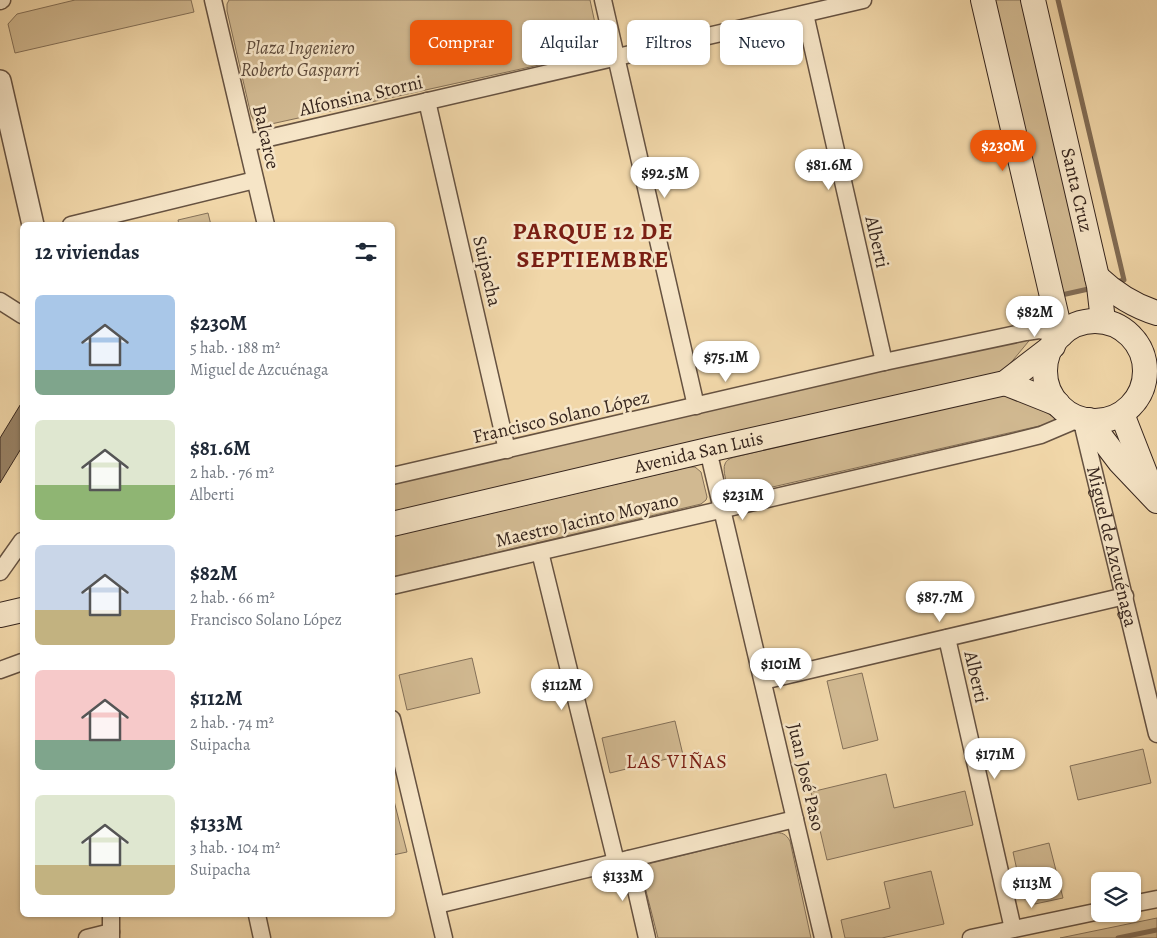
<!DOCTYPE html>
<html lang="es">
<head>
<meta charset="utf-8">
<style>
  :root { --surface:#fff; --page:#f6f6f7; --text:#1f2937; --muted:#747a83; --accent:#ea580c }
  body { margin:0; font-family:Alegreya,serif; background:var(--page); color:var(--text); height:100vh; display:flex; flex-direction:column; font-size:19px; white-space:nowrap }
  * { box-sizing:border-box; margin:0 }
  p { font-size:16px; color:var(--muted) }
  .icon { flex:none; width:28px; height:28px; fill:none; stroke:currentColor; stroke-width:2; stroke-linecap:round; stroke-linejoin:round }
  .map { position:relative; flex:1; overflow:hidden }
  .drawer { position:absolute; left:20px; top:222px; width:375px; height:695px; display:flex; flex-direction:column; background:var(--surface); border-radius:8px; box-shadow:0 1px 4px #0004 }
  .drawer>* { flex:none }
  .hud { position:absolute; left:410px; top:20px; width:475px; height:45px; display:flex; gap:10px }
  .buttons { position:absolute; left:1091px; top:872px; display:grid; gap:10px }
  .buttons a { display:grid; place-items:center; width:50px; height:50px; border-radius:8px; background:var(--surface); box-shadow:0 1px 4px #0004; font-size:25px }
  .price { position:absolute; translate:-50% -42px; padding:0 11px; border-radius:18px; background:#fff; color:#222; font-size:16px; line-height:32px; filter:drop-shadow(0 1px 2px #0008) }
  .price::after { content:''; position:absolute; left:50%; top:30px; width:15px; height:11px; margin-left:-8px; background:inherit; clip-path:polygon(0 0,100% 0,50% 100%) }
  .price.selected { background:var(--accent); color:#fff }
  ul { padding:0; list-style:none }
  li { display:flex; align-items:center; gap:15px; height:125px; padding:0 15px }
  li span { display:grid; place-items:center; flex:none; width:140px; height:100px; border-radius:8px; color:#555 }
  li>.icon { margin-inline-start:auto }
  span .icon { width:60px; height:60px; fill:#fffc; stroke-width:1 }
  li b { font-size:21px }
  h2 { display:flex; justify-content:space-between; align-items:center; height:60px; padding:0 15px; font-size:21px }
  .tag { padding:0 18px; border-radius:8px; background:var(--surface); box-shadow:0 1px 4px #0004; font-size:18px; line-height:45px }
  .tag.selected { background:var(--accent); color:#fff }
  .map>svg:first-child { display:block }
  .green { fill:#d1b991; stroke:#847058 }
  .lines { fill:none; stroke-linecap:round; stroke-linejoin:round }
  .stream { stroke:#816c55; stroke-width:5 }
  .building { fill:#988266; stroke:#37261e }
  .minor-casing { stroke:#665241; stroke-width:19 }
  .tertiary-casing { stroke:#665241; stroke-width:24 }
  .secondary-casing { stroke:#37261e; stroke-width:26 }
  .minor { stroke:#f6e5c7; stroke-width:16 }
  .tertiary { stroke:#f6e5c7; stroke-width:21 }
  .secondary { stroke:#f6e5c7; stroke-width:24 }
  .labels { text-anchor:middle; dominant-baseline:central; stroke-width:5; stroke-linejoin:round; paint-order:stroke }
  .park-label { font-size:19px; font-style:italic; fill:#5e4b3b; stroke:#f6e5c7 }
  .street-label { font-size:19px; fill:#37261e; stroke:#f6e5c7 }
  .neighbourhood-label { font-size:20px; letter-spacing:1px; fill:#7a1f14; stroke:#f6e5c7 }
  .district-label { font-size:24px; font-weight:bold; letter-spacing:1px; fill:#7a1f14; stroke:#f6e5c7 }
</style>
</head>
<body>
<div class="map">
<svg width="1157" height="938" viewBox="0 0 1157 938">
  <rect width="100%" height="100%" fill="#f1d7a9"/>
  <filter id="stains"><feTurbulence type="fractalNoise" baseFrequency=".004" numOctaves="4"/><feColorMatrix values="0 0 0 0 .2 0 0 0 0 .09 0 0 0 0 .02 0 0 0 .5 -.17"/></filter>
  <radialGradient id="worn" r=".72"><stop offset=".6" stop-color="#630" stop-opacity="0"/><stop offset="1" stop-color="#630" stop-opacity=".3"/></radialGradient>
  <g class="green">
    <path d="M75,0H191L194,12L15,53L8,24L17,14Z"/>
    <path d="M229,0H590L599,42L596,50L589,54L262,126L255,123L251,115L227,11V4Z"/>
    <path d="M993,0H1024L1090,288L1062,295Z"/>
    <path d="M208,213L211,225H179L178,220Z"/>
    <path d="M1033,336L1004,371L393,512L392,484Z"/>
    <path d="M1010,392L1061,421L742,494C738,494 734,495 731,491C727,487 722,469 725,464C726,460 731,458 735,457Z"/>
    <path d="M689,467H695L701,472L707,497L706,500L701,504L393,577V536Z"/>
    <path d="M472,658L480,693L407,710L399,675Z"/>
    <path d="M862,673L878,740L843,749L827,681Z"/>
    <path d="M675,721L683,755L610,773L602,738Z"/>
    <path d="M1143,749L1151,783L1078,800L1070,766Z"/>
    <path d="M886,774L894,808L965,791L973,825L827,860L811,792Z"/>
    <path d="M392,793L407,852L393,855H392Z"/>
    <path d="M774,833C782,832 786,834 790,841L811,938H658L642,875C642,868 646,865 652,863Z"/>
    <path d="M1049,843L1063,898L1035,904L1023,898L1013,852Z"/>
    <path d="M931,871L944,924L882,938H845L841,920L890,908L884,882Z"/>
    <path d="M1157,918V938H1060Z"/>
  </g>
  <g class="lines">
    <g class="stream">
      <path d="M1058,0L1124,280L1116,282"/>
      <path d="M1057,296L1093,288"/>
      <path d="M1118,938L1157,930"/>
    </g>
  </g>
  <path class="building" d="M22,402V447L0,483V438Z"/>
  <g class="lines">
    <g class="minor-casing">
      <g id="minor">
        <path d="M213,0L266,225"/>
        <path d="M603,0L696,406"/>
        <path d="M0,1L2,0"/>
        <path d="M805,14L884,362"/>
        <path d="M427,101L507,450"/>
        <path d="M247,143L863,0"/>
        <path d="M71,225L255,180"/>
        <path d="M0,301L22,315"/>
        <path d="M708,450L823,938"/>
        <path d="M392,476L884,362L1026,332L1039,330L1061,335"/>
        <path d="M540,552L616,862"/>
        <path d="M0,572L22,541"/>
        <path id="s1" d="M392,586L1009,443L1041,435L1081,418L1157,734"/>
        <path d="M947,638L1013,929"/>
        <path d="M0,670L22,662"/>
        <path d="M763,681L1125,596"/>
        <path d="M392,719L444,938"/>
        <path d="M629,859L647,938"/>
        <path d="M1132,904L1157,899"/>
        <path d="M437,905L795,819"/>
        <path d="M257,915L262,938"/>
        <path d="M87,938L111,932"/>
        <path d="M111,938V915"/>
        <path d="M971,938L1100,911"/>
      </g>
    </g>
    <g class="tertiary-casing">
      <path id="tertiary" d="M0,81L33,225"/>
    </g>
    <g class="secondary-casing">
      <g id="secondary">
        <path d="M983,0L1061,335"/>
        <path id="s2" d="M1033,0L1099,286L1103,321"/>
        <path d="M1097,277C1114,293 1134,306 1157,313"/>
        <circle cx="1095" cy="371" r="50"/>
        <path d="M1005,383L1058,404"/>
        <path d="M1122,414L1151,488"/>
        <path d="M1088,420L1120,462L1157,501"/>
        <path id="s3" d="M392,524L708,450L1005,383L1053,346"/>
        <path d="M0,615L22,610"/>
      </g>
    </g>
    <use href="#minor" class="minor"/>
    <use href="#tertiary" class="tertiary"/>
    <use href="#secondary" class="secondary"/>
  </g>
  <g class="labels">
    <g class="park-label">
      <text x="300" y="48">Plaza Ingeniero<tspan x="300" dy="22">Roberto Gasparri</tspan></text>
    </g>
    <g class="street-label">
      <text transform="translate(361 96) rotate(-13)">Alfonsina Storni</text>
      <text transform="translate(266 137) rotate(77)">Balcarce</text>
      <text stroke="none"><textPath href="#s2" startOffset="195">Santa Cruz</textPath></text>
      <text transform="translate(877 242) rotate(77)">Alberti</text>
      <text transform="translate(487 271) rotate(77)">Suipacha</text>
      <text transform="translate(561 417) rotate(-13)">Francisco Solano López</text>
      <text stroke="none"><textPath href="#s3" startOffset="315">Avenida San Luis</textPath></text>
      <text transform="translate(587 520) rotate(-13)">Maestro Jacinto Moyano</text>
      <text stroke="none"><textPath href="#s1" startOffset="842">Miguel de Azcuénaga</textPath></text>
      <text transform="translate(976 677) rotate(77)">Alberti</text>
      <text transform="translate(806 777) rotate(77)">Juan José Paso</text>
    </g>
    <g class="neighbourhood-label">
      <text x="677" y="761">LAS VIÑAS</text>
    </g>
    <g class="district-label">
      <text x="593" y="231">PARQUE 12 DE<tspan x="593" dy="28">SEPTIEMBRE</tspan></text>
    </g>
  </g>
  <rect width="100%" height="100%" filter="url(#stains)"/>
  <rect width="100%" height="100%" fill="url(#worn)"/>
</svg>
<div class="buttons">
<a><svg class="icon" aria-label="layers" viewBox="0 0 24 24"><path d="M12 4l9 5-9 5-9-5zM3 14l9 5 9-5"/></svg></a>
</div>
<b class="price selected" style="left:1003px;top:172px">$230M</b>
<b class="price" style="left:829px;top:191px">$81.6M</b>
<b class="price" style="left:665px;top:199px">$92.5M</b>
<b class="price" style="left:1035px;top:338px">$82M</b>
<b class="price" style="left:726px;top:383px">$75.1M</b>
<b class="price" style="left:743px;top:521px">$231M</b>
<b class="price" style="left:940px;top:623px">$87.7M</b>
<b class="price" style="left:781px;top:690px">$101M</b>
<b class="price" style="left:562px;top:711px">$112M</b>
<b class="price" style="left:995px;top:780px">$171M</b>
<b class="price" style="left:623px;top:902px">$133M</b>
<b class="price" style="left:1032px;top:909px">$113M</b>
<div class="hud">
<a class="tag selected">Comprar</a>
<a class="tag">Alquilar</a>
<a class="tag">Filtros</a>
<a class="tag">Nuevo</a>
</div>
<section class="drawer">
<h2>12 viviendas<svg class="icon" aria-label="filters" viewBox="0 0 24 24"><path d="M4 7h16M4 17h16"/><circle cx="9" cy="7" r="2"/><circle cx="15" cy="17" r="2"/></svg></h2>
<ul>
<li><span style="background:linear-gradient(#a9c7e8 75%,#7fa58c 0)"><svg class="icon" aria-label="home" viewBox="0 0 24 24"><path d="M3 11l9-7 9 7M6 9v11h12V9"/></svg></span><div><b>$230M</b><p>5 hab. · 188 m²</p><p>Miguel de Azcuénaga</p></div></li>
<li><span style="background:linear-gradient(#dfe7d0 65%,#8fb573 0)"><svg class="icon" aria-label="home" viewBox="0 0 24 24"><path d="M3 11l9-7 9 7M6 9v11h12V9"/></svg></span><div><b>$81.6M</b><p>2 hab. · 76 m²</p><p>Alberti</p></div></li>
<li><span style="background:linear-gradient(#c9d6e8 65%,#c2b280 0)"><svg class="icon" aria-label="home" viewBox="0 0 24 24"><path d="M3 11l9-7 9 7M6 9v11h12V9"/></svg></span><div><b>$82M</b><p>2 hab. · 66 m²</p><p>Francisco Solano López</p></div></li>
<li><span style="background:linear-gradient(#f6c9c9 70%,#7fa58c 0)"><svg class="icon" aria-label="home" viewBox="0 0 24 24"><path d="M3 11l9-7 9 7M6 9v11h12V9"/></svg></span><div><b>$112M</b><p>2 hab. · 74 m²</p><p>Suipacha</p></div></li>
<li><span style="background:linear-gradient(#dfe7d0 70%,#c2b280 0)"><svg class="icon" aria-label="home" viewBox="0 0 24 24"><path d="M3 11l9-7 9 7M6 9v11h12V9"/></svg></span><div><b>$133M</b><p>3 hab. · 104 m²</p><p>Suipacha</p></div></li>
</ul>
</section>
</div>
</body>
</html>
